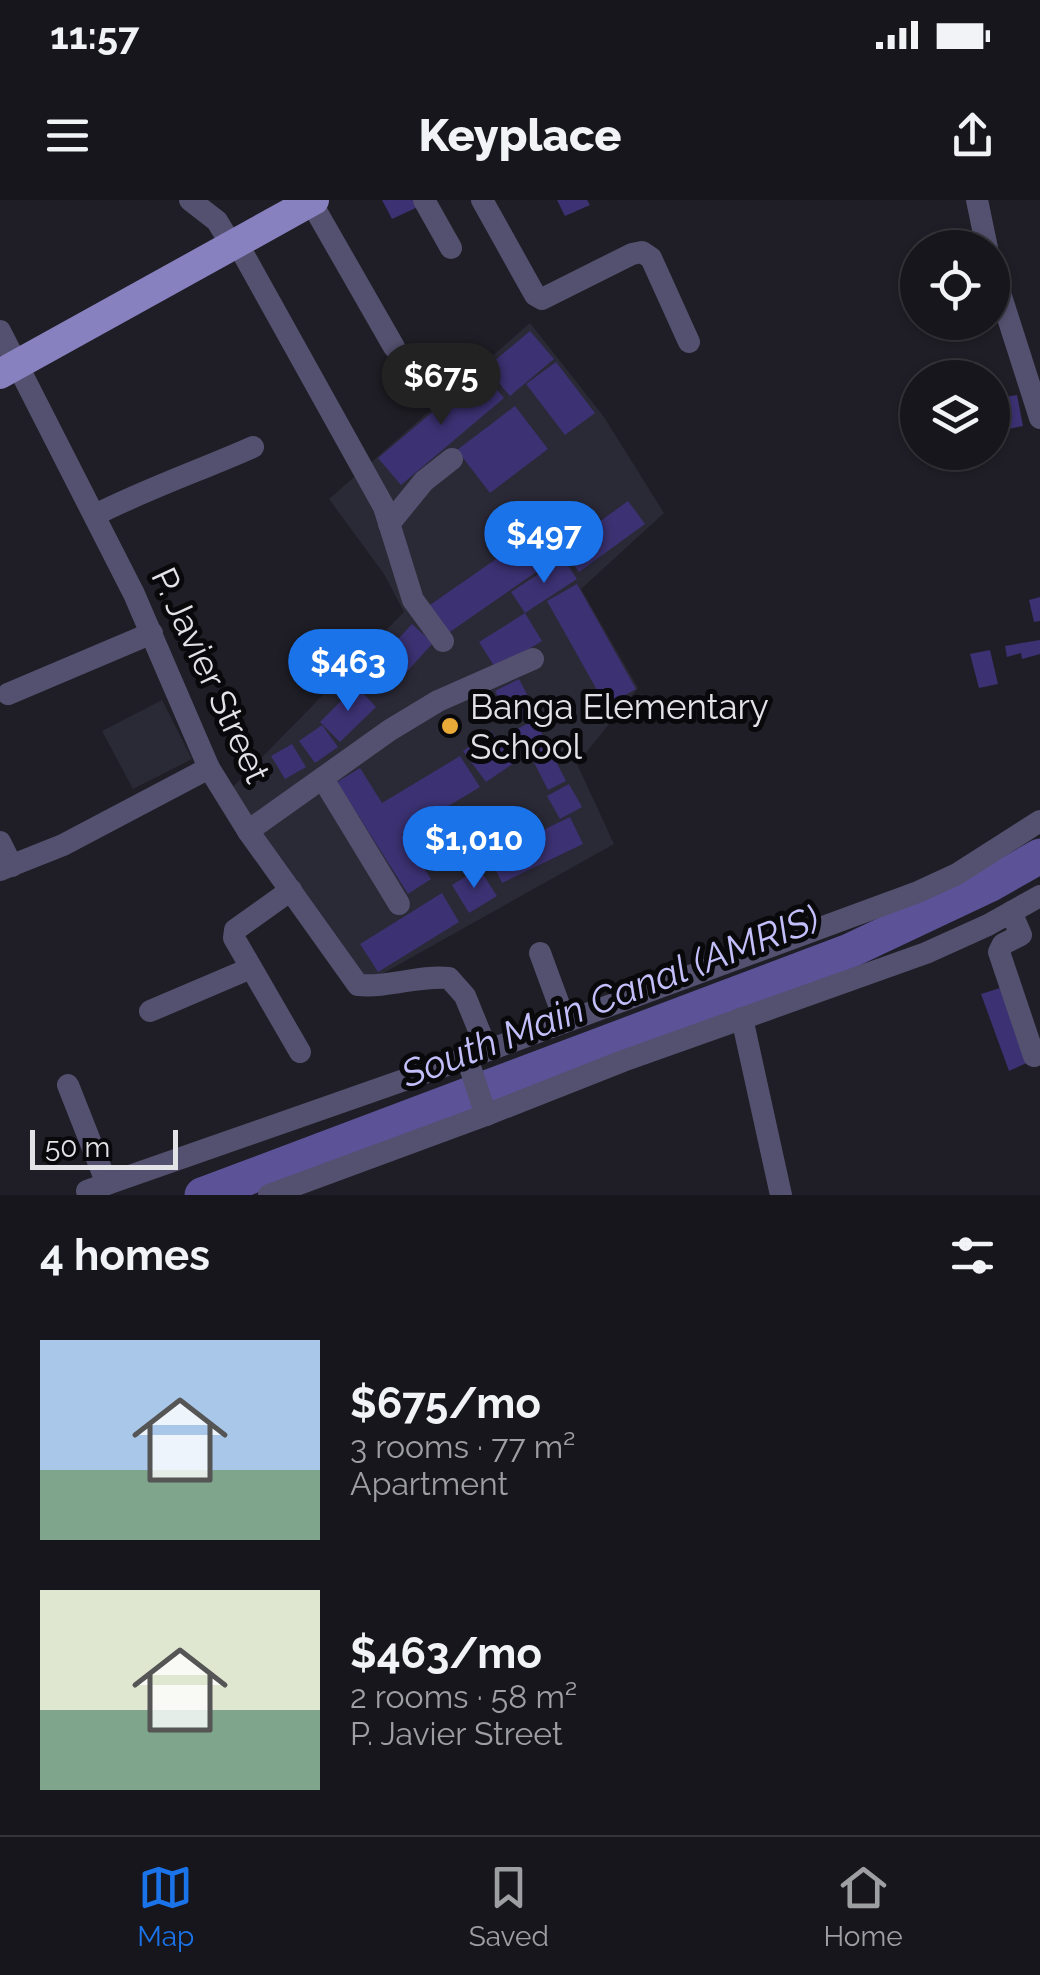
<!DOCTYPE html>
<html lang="en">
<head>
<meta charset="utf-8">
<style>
  :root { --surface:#17161c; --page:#201f25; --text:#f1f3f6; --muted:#9e9fa3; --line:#36353b; --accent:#1a73e8 }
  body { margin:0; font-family:Raleway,sans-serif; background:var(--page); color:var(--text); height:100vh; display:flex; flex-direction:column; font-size:38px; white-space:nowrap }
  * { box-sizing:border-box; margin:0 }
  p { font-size:32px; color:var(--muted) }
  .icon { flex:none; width:55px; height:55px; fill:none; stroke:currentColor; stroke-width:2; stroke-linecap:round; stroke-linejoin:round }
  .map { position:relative; height:995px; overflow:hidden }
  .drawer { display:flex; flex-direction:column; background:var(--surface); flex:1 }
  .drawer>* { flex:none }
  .buttons { position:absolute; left:900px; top:30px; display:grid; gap:20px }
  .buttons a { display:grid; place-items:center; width:110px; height:110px; border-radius:50%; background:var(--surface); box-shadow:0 2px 8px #0004,0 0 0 2px var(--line); font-size:50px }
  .scale { position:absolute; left:30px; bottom:25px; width:148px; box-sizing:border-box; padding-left:10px; border:5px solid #e2e2e7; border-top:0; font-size:28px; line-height:35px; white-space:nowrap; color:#e2e2e7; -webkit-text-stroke:8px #09090c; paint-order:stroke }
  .price { position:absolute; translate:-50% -85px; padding:0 22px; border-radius:35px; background:var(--accent); color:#fff; font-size:32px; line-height:65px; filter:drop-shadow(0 2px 5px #0008) }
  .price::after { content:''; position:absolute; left:50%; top:60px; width:30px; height:22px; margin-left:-15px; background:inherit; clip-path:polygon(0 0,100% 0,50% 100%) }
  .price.selected { background:#222; color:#fff }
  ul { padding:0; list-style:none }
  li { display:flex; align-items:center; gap:30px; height:250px; padding:0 40px }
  li span { display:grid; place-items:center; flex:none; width:280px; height:200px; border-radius:0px; color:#555 }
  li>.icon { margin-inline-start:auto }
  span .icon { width:120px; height:120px; fill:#fffc; stroke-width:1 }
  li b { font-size:42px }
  h2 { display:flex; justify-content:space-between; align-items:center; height:120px; padding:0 40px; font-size:42px }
  .status { display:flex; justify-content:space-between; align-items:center; height:70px; padding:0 50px; background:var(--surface); direction:ltr }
  .status svg { height:28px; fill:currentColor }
  header { display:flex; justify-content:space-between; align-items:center; height:130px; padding:0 40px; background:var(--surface); font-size:45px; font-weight:800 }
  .menu { display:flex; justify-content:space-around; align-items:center; height:140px; border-top:2px solid var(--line); background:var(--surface); font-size:28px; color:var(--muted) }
  .menu a { display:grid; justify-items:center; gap:5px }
  .menu .selected { color:var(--accent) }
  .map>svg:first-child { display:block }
  .built { fill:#2a2936 }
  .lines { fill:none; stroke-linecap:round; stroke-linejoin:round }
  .river { stroke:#5b5297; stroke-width:35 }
  .building { fill:#3c3172 }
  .minor { stroke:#53516f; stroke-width:22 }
  .major { stroke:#8782bf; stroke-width:30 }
  .poi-dot { fill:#eaaa38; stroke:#09090c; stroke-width:4 }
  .labels { text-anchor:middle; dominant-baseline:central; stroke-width:10; stroke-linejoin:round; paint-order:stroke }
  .street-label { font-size:35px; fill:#e2e2e7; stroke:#09090c }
  .poi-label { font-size:35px; fill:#e2e2e7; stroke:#09090c; text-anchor:start }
  .water-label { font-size:38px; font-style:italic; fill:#c3bffa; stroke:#09090c }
</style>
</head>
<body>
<div class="status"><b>11:57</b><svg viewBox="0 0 49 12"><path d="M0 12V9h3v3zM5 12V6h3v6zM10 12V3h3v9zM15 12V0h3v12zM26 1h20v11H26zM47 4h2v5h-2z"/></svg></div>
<header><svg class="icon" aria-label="menu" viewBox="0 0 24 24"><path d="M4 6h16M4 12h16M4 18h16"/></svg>Keyplace<svg class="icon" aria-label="share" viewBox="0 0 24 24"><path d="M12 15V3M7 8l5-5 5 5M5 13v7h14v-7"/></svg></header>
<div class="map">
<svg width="1040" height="995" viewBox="0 0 1040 995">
  <rect width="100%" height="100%" fill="#1f1e26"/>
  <g class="built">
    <path d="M530,123L604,217L664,313L581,389L638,488L577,564L614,644L364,784L228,592L404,412L384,374L329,299Z"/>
    <path d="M162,500L192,559L133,589L102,531Z"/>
  </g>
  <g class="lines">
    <path class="river" d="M202,995L847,752L989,685L1040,656"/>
  </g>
  <g class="building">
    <path d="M382,0H417L420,6L392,19Z"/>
    <path d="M557,0H587L590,5L565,16Z"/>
    <path d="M530,131L554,159L510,196L486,168Z"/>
    <path d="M556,162L595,213L565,235L526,184Z"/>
    <path d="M481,171L504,198L401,285L378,258Z"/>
    <path d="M1001,185L1005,197L1017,195L1023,226L992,232V188Z"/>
    <path d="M515,206L548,249L490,293L457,250Z"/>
    <path d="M628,301L645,324L579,372L562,349Z"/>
    <path d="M522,341L542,368L447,434L427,407Z"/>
    <path d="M563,358L577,379L525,413L511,392Z"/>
    <path d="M577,384L636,489L606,506L547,401Z"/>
    <path d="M1040,397V421L1034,422L1029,400Z"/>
    <path d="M525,413L542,441L496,469L479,442Z"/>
    <path d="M412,424L433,443L402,477L381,458Z"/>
    <path d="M1040,440V454L1022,459L1021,453L1007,457L1005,446Z"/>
    <path d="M990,450L998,484L979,488L970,454Z"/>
    <path d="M519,479L536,512L513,524L495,491Z"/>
    <path d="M356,486L376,507L340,542L320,522Z"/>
    <path d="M535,520L566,581L548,590L517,529Z"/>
    <path d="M322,525L338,547L315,563L299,541Z"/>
    <path d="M491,531L514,563L486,582L463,551Z"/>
    <path d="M292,544L306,567L285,579L271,556Z"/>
    <path d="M460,556L480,587L402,634L431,679L408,694L337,582L360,568L382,603Z"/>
    <path d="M569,584L582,607L560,619L547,596Z"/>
    <path d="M570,617L583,644L502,683L489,656Z"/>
    <path d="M479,668L497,696L469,713L452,685Z"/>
    <path d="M442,693L459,722L378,772L360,744Z"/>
    <path d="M1000,788L1029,862L1009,871L981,794Z"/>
  </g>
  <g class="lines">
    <g class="minor">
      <path d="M190,0L217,21L231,44"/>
      <path d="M424,0L451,48"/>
      <path d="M482,0L535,95L542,99L632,54L642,52L651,58L689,142"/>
      <path d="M977,0L987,48"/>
      <path d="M311,2L394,147"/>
      <path d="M236,41L384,307L413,400L443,441"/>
      <path d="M992,68L1040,218"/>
      <path d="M0,131L134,394L209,568L248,631L358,785C389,788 418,775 449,778L465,796L487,850"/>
      <path d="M95,315C146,289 201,270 253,247"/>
      <path d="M389,324L424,281L452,259"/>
      <path d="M8,494L152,433"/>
      <path d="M323,579L399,704"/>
      <path d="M248,631L390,530L438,501L533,459"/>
      <path d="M0,642L12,666"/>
      <path d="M0,670L63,645L209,568"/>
      <path d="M291,690L235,730L234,738L300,852"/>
      <path d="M1011,712L1021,735L1003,744L999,752L1034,856"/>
      <path d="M540,753L565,821"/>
      <path d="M150,811L251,768"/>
      <path d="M742,818L781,995"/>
      <path d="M68,885L107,984"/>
      <path d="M486,915L467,858L918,692L957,674L1040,621"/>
      <path d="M87,991L467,858"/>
      <path d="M269,995L486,915L623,861L926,753L988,725L1040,696"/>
    </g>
    <path class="major" d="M0,174L314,0"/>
  </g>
  <circle class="poi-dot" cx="450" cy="526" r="10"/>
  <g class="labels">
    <g class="street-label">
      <text transform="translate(211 475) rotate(65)">P. Javier Street</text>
    </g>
    <g class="poi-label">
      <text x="470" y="506">Banga Elementary<tspan x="470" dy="40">School</tspan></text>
    </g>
    <g class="water-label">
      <text transform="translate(610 796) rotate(-21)">South Main Canal (AMRIS)</text>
    </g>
  </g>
</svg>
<div class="buttons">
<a><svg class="icon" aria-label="locate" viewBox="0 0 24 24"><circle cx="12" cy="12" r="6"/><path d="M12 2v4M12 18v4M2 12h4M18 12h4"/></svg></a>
<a><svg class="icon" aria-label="layers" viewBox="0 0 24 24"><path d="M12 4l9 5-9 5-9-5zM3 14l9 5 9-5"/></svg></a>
</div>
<div class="scale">50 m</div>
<b class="price selected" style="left:441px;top:228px">$675</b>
<b class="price" style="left:544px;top:386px">$497</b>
<b class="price" style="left:348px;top:514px">$463</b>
<b class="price" style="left:474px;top:691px">$1,010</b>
</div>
<section class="drawer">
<h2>4 homes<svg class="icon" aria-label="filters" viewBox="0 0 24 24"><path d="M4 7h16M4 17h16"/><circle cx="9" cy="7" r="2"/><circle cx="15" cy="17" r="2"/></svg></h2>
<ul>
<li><span style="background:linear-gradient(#a9c7e8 65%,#7fa58c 0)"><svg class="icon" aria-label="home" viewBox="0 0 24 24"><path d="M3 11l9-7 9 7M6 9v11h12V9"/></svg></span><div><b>$675/mo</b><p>3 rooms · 77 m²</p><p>Apartment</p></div></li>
<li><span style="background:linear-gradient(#dfe7d0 60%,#7fa58c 0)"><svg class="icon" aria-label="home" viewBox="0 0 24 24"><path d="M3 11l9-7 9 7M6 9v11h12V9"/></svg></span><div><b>$463/mo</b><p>2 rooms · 58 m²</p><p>P. Javier Street</p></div></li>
</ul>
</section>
<nav class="menu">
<a class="selected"><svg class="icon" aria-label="map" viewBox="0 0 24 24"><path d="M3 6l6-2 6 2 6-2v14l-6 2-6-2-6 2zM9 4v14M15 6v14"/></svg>Map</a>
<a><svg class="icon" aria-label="saved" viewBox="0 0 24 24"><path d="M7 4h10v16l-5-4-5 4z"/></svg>Saved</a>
<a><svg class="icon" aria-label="home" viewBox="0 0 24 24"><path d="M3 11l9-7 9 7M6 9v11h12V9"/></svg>Home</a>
</nav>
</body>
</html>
